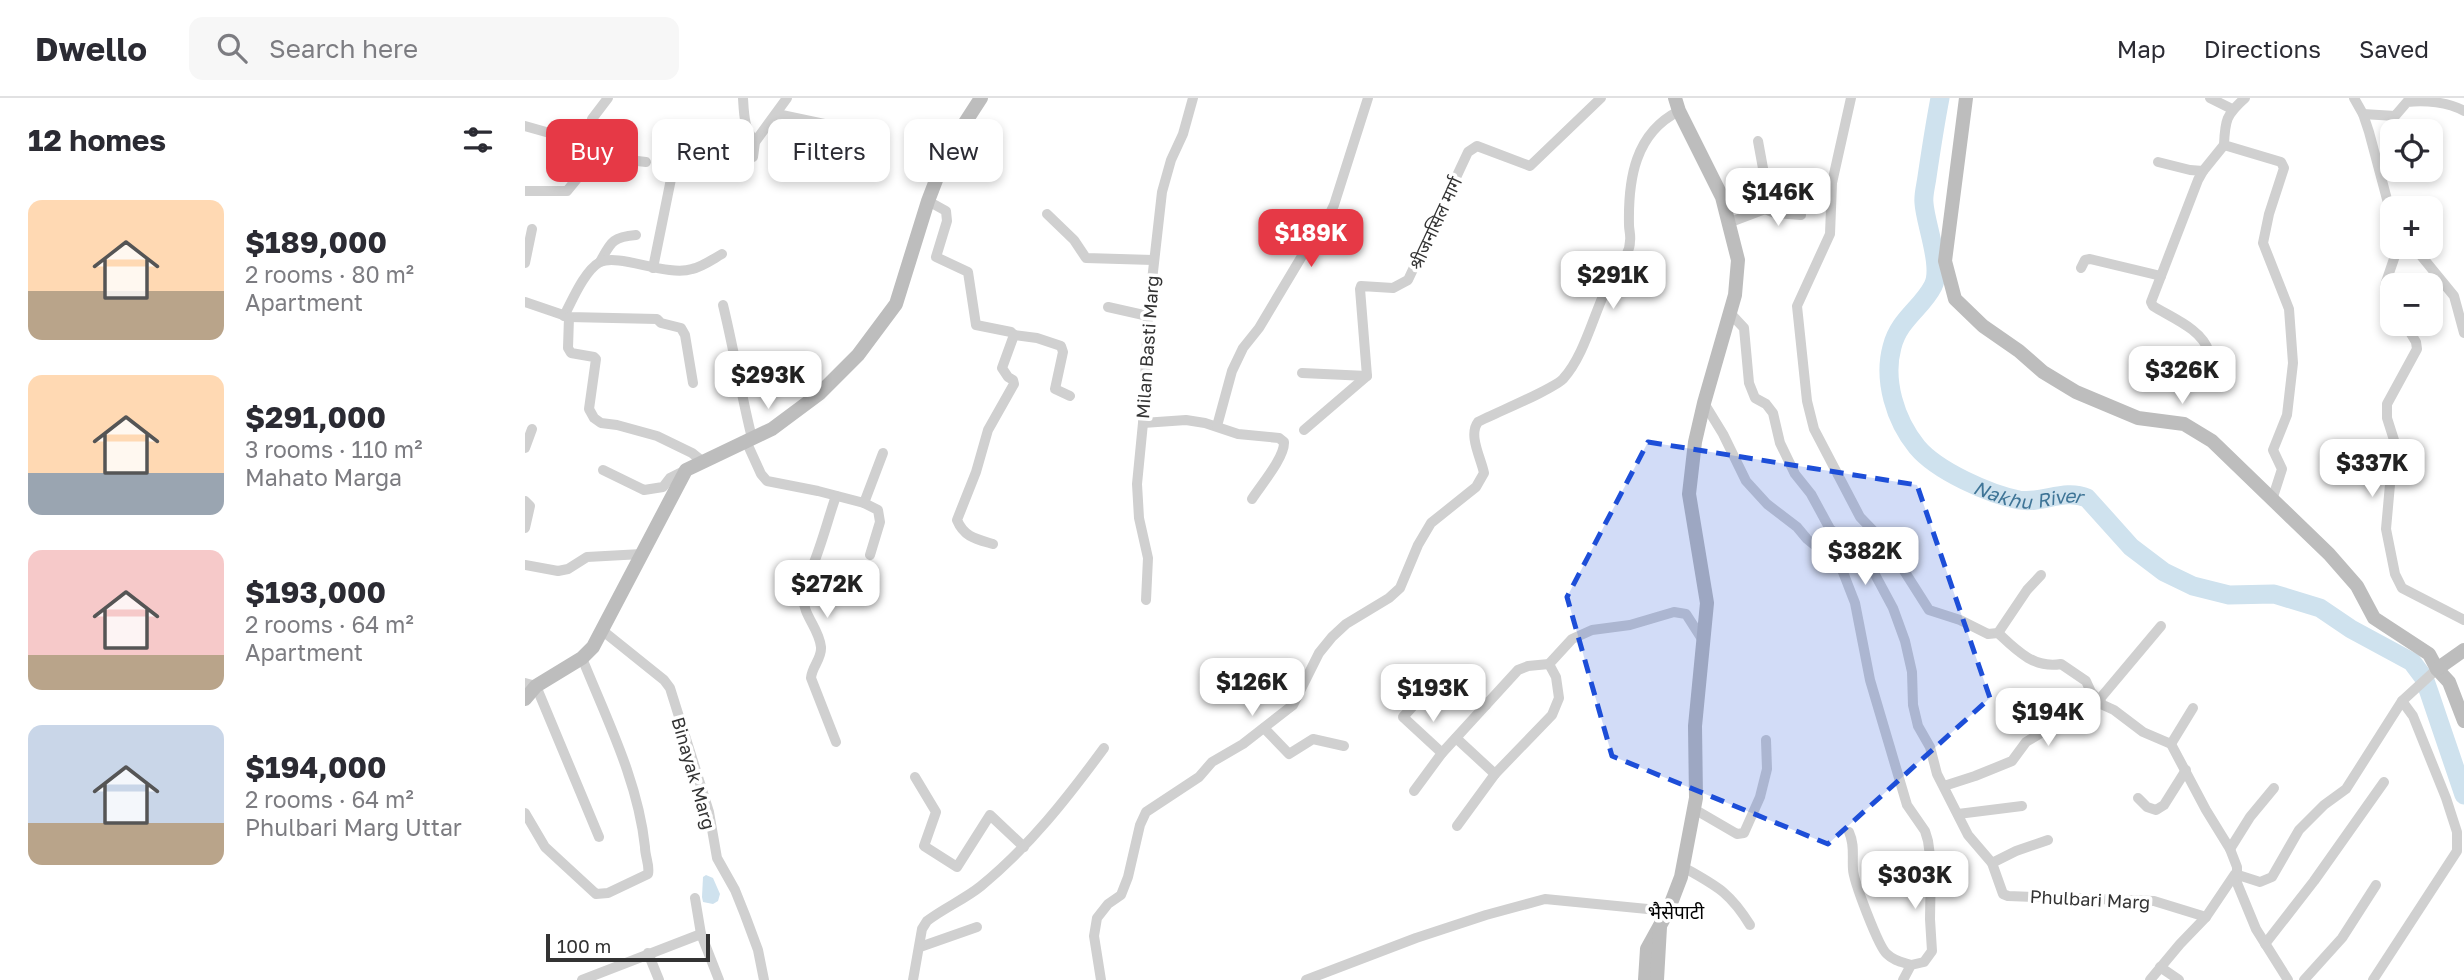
<!DOCTYPE html>
<html lang="en">
<head>
<meta charset="utf-8">
<style>
  :root { --surface:#fff; --page:#f7f7f7; --text:#2b2b33; --muted:#7c7c81; --line:#e1e1e2; --accent:#e63946 }
  body { margin:0; font-family:"Golos Text","Noto Sans Devanagari",sans-serif; background:var(--page); color:var(--text); height:100vh; display:flex; flex-direction:column; font-size:26px; white-space:nowrap }
  * { box-sizing:border-box; margin:0 }
  p { font-size:23px; color:var(--muted) }
  .icon { flex:none; width:38px; height:38px; fill:none; stroke:currentColor; stroke-width:2; stroke-linecap:round; stroke-linejoin:round }
  .map { position:relative; flex:1; overflow:hidden }
  .details { display:flex; flex-direction:column; background:var(--surface); width:525px }
  .details>* { flex:none }
  .hud { position:absolute; left:21px; top:21px; width:665px; height:63px; display:flex; gap:14px }
  .buttons { position:absolute; left:1855px; top:21px; display:grid; gap:14px }
  .buttons a { display:grid; place-items:center; width:63px; height:63px; border-radius:14px; background:var(--surface); box-shadow:0 4px 10px #0003; font-size:35px }
  .scale { position:absolute; left:21px; bottom:18px; width:164px; box-sizing:border-box; padding-left:7px; border:4px solid #333; border-top:0; font-size:19px; line-height:24px; white-space:nowrap; color:#333; -webkit-text-stroke:5px #fff; paint-order:stroke }
  .price { position:absolute; translate:-50% -60px; padding:0 16px; border-radius:14px; background:#fff; color:#222; font-size:23px; line-height:46px; filter:drop-shadow(0 2px 4px #0008) }
  .price::after { content:''; position:absolute; left:50%; top:42px; width:21px; height:16px; margin-left:-10px; background:inherit; clip-path:polygon(0 0,100% 0,50% 100%) }
  .price.current { background:var(--accent); color:#fff }
  ul { padding:0; list-style:none }
  li { display:flex; align-items:center; gap:21px; height:175px; padding:0 28px }
  li span { display:grid; place-items:center; flex:none; width:196px; height:140px; border-radius:14px; color:#555 }
  li>.icon { margin-inline-start:auto }
  span .icon { width:84px; height:84px; fill:#fffc; stroke-width:1 }
  li b { font-size:30px }
  h2 { display:flex; justify-content:space-between; align-items:center; height:84px; padding:0 28px; font-size:30px }
  .pill { padding:0 24px; border-radius:14px; background:var(--surface); box-shadow:0 4px 10px #0003; font-size:24px; line-height:63px }
  .pill.current { background:var(--accent); color:#fff }
  header { display:flex; align-items:center; gap:42px; box-sizing:border-box; height:98px; padding:0 35px; background:var(--surface); border-bottom:2px solid var(--line) }
  header strong { font-size:33px }
  nav { display:flex; gap:38px; margin-inline-start:auto; font-size:24px }
  .search { width:490px; height:63px; background:var(--page); display:flex; align-items:center; gap:18px; box-sizing:border-box; padding:0 24px; border-radius:14px; color:var(--muted); font-size:26px }
  main { display:flex; flex:1; min-height:0 }
  .map>svg:first-child { display:block }
  .water { fill:#cfe2ee }
  .lines { fill:none; stroke-linecap:round; stroke-linejoin:round }
  .river { stroke:#cfe2ee; stroke-width:19 }
  .street { stroke:#d0d0d0; stroke-width:10 }
  .secondary { stroke:#bdbdbd; stroke-width:14 }
  .marked { fill:#1d4ed8; fill-opacity:0.2; stroke:#1d4ed8; stroke-width:5; stroke-dasharray:14 9; stroke-linejoin:round }
  .labels { text-anchor:middle; dominant-baseline:central; stroke-width:7; stroke-linejoin:round; paint-order:stroke }
  .street-label { font-size:18px; fill:#333; stroke:#fff }
  .water-label { font-size:19px; font-style:italic; fill:#3f7597; stroke:#fff }
  .neighbourhood-label { font-size:19px; fill:#000; stroke:#fff }
</style>
</head>
<body>
<header>
<strong>Dwello</strong>
<div class="search"><svg class="icon" aria-label="search" viewBox="0 0 24 24"><circle cx="10" cy="10" r="6"/><path d="M15 15l6 6"/></svg>Search here</div>
<nav><a>Map</a><a>Directions</a><a>Saved</a></nav>
</header>
<main>
<section class="details">
<h2>12 homes<svg class="icon" aria-label="filters" viewBox="0 0 24 24"><path d="M4 7h16M4 17h16"/><circle cx="9" cy="7" r="2"/><circle cx="15" cy="17" r="2"/></svg></h2>
<ul>
<li><span style="background:linear-gradient(#ffd9b3 65%,#b9a48a 0)"><svg class="icon" aria-label="home" viewBox="0 0 24 24"><path d="M3 11l9-7 9 7M6 9v11h12V9"/></svg></span><div><b>$189,000</b><p>2 rooms · 80 m²</p><p>Apartment</p></div></li>
<li><span style="background:linear-gradient(#ffd9b3 70%,#9aa5b1 0)"><svg class="icon" aria-label="home" viewBox="0 0 24 24"><path d="M3 11l9-7 9 7M6 9v11h12V9"/></svg></span><div><b>$291,000</b><p>3 rooms · 110 m²</p><p>Mahato Marga</p></div></li>
<li><span style="background:linear-gradient(#f6c9c9 75%,#b9a48a 0)"><svg class="icon" aria-label="home" viewBox="0 0 24 24"><path d="M3 11l9-7 9 7M6 9v11h12V9"/></svg></span><div><b>$193,000</b><p>2 rooms · 64 m²</p><p>Apartment</p></div></li>
<li><span style="background:linear-gradient(#c9d6e8 70%,#b9a48a 0)"><svg class="icon" aria-label="home" viewBox="0 0 24 24"><path d="M3 11l9-7 9 7M6 9v11h12V9"/></svg></span><div><b>$194,000</b><p>2 rooms · 64 m²</p><p>Phulbari Marg Uttar</p></div></li>
</ul>
</section>
<div class="map">
<svg width="1939" height="882" viewBox="0 0 1939 882">
  <rect width="100%" height="100%" fill="#fff"/>
  <path class="water" d="M181,777L188,780L195,796L193,803L188,806L178,804L177,799L178,779Z"/>
  <g class="lines">
    <path class="river" id="s1" d="M1415,0C1410,26 1406,52 1402,79C1401,87 1398,97 1399,105C1400,125 1418,169 1408,188C1397,210 1374,221 1367,249C1358,282 1370,322 1392,349C1412,373 1464,396 1494,402C1518,406 1539,390 1562,400L1606,449L1639,474L1668,488L1704,497L1749,496L1795,510L1826,531L1887,564L1899,580L1904,594L1939,697"/>
    <g class="street">
      <path d="M218,0C219,17 219,30 230,44"/>
      <path d="M1326,0L1307,85L1305,136L1272,208L1282,303L1289,331L1335,419L1364,449L1404,512L1435,522L1463,536L1473,535C1491,552 1509,571 1536,566L1561,583L1566,594L1578,607L1589,612L1618,634L1646,646L1681,712L1705,751L1712,769V785L1731,831L1763,882"/>
      <path d="M1685,0L1707,11"/>
      <path d="M1720,0C1701,17 1700,22 1699,47L1756,64L1759,70L1744,116L1738,145L1764,211L1768,265L1762,317L1748,352L1757,371L1747,402"/>
      <path d="M1829,0L1838,16L1844,34L1867,120"/>
      <path d="M252,16L304,27"/>
      <path d="M1838,16L1870,18L1882,4C1900,2 1923,4 1939,13"/>
      <path d="M0,28L60,45"/>
      <path d="M422,55L465,70"/>
      <path d="M60,57L121,64"/>
      <path d="M228,59L230,44L262,0"/>
      <path d="M1633,64L1665,72L1678,73"/>
      <path d="M0,93H42L55,77L67,21L83,0"/>
      <path d="M403,103L421,113L422,123L411,159L443,174L451,227L486,234L489,237L477,270L483,279L488,282L489,286L463,332L451,374L432,422C439,439 451,441 468,446"/>
      <path d="M1240,111L1250,115L1276,117"/>
      <path d="M522,116L549,142L561,160L628,162"/>
      <path d="M1203,125L1240,111L1244,103L1233,43"/>
      <path d="M1889,149L1929,198L1939,235"/>
      <path d="M75,164C86,144 87,139 111,137"/>
      <path d="M0,165L7,131"/>
      <path d="M128,170L146,81"/>
      <path d="M1556,170L1560,162L1565,161L1636,178"/>
      <path d="M0,204L44,219L132,221L136,225L156,230L160,237L168,285"/>
      <path d="M1867,204L1860,187L1873,149"/>
      <path d="M198,207C209,252 216,296 227,340"/>
      <path d="M583,209L623,218"/>
      <path d="M1205,215L1219,230L1224,285L1230,300L1241,306L1248,315L1255,345L1270,376L1286,396L1305,431L1339,456L1368,510L1380,543L1387,574L1388,607L1393,628L1405,649L1412,676L1443,737L1467,765L1478,796L1483,798L1629,803L1681,819"/>
      <path d="M39,218C47,203 59,173 75,164C94,155 142,179 167,171C177,169 188,161 197,156"/>
      <path d="M44,219L43,250L46,255L69,259L71,261L64,311L69,320L76,325L92,327L132,338L167,355L177,363"/>
      <path d="M1880,226L1891,244L1892,251L1862,306V320L1869,342L1861,431L1870,476L1877,490L1939,522"/>
      <path d="M489,237L512,240L536,248L538,254L530,291L545,298"/>
      <path d="M1684,254C1677,231 1647,220 1628,208L1626,204L1673,82L1678,73L1699,47"/>
      <path d="M777,275L842,278"/>
      <path d="M1179,305L1198,336L1221,383L1242,406L1272,429L1282,441L1316,469L1330,505L1345,582L1382,707L1400,733L1403,743L1406,765L1405,821L1407,853L1399,864L1386,867L1378,882"/>
      <path d="M618,325L661,322L680,325L713,336L754,340L759,344C760,359 736,387 727,401"/>
      <path d="M692,328L707,273L718,250L734,230L780,153L795,136L809,107L843,0"/>
      <path d="M779,332L842,278L835,191L836,188L868,190L883,182L943,54L952,48L1005,68L1076,0"/>
      <path d="M221,343L236,376L242,383L293,393L339,405L353,412L355,424L345,457"/>
      <path d="M0,350L7,331"/>
      <path d="M78,372L119,392L138,389L145,380L161,372"/>
      <path d="M311,398C303,421 297,445 288,467C284,478 278,485 278,498C278,518 294,530 296,549C297,561 287,568 286,580L311,644"/>
      <path d="M0,403L5,408L0,430"/>
      <path d="M339,405L358,355"/>
      <path d="M0,467L33,473L43,471L62,459L117,456"/>
      <path d="M621,502L623,460L614,420L612,386L618,325L623,218L637,94L646,62L658,36L668,0"/>
      <path d="M78,533L139,582L145,590L184,714L192,760L210,792L220,817L233,852L239,882"/>
      <path d="M1473,535L1502,492L1516,477"/>
      <path d="M0,585L11,588L74,739"/>
      <path d="M1573,603L1636,528"/>
      <path d="M739,630L764,656L788,641L819,648"/>
      <path d="M931,640L970,676"/>
      <path d="M1646,646L1668,610"/>
      <path d="M917,655L878,619L922,571L961,607"/>
      <path d="M390,679L411,714L399,748L432,769L465,717L499,749"/>
      <path d="M1419,688L1450,678L1487,663L1501,644L1516,635L1508,614"/>
      <path d="M889,693L917,655L993,572L1003,568L1024,566L1047,541L1067,532L1105,527L1149,514L1161,516L1177,541"/>
      <path d="M1613,700L1622,709L1631,712L1639,707L1661,672"/>
      <path d="M1169,711L1212,736L1219,735L1235,699L1242,671L1241,642"/>
      <path d="M0,715L20,749L71,796L83,795L123,776C125,767 120,759 120,749C113,683 82,622 57,560"/>
      <path d="M1433,716L1497,708"/>
      <path d="M932,728L970,676L1027,617L1034,600L1031,579L1024,566"/>
      <path d="M1324,734C1330,747 1327,758 1328,771C1328,782 1354,850 1362,856C1369,863 1377,864 1386,867"/>
      <path d="M1705,751L1725,719L1749,690"/>
      <path d="M1467,765L1491,753L1523,742"/>
      <path d="M1158,769C1191,788 1204,793 1225,827"/>
      <path d="M170,800L176,836L194,882"/>
      <path d="M1740,846L1789,783L1859,684"/>
      <path d="M395,849L452,829"/>
      <path d="M123,855L134,882"/>
      <path d="M1635,869L1654,882"/>
      <path d="M57,882L176,836"/>
      <path d="M388,882L397,831L402,823C419,810 440,801 456,788C504,749 543,699 579,650"/>
      <path d="M576,882L569,838L572,820L583,806L596,797L603,779L615,727L621,714L674,679L687,664L718,646L768,607L794,555L807,539L821,526L864,500L875,490L893,447L906,425L951,389L959,375C956,360 943,337 953,324C970,315 1027,292 1038,281C1060,257 1069,214 1084,185C1090,171 1105,159 1105,143C1106,138 1104,132 1104,127C1103,81 1110,35 1154,13"/>
      <path d="M781,882L891,840L961,817L1020,801L1143,813"/>
      <path d="M1625,882L1655,846L1681,819L1710,776L1735,784L1747,779L1774,732L1799,707L1821,691L1877,603L1912,571"/>
      <path d="M1779,882L1817,840L1851,787"/>
      <path d="M1848,882L1932,753V734L1921,700L1888,618L1877,603"/>
    </g>
    <g class="secondary">
      <path d="M1441,0L1420,163L1430,201L1458,228L1494,253L1518,274L1551,294L1613,320L1659,326L1687,343L1804,456L1832,488L1849,520L1904,556L1912,571L1924,584L1939,623"/>
      <path d="M1912,571L1939,552"/>
      <path d="M0,601L11,588L57,560L68,549L161,372L247,331L294,296L333,257L371,206L403,103L423,51L456,0"/>
      <path d="M1120,882L1122,851L1143,813L1156,779L1171,700L1170,628L1182,505L1164,396L1170,344L1179,305L1210,197L1213,162L1197,99L1154,13L1150,0"/>
      <path d="M1132,882L1135,829"/>
    </g>
  </g>
  <path class="marked" d="M1123,344L1392,387L1465,600L1303,746L1087,658L1042,499Z"/>
  <g class="labels">
    <g class="street-label">
      <text transform="translate(910 125) rotate(-65)">श्रीजनसिल मार्ग</text>
      <text transform="translate(622 249) rotate(-86)">Milan Basti Marg</text>
      <text transform="translate(169 675) rotate(74)">Binayak Marg</text>
      <text transform="translate(1565 801) rotate(3)">Phulbari Marg</text>
    </g>
    <g class="water-label">
      <text stroke="none"><textPath href="#s1" startOffset="497">Nakhu River</textPath></text>
    </g>
    <g class="neighbourhood-label">
      <text x="1151" y="813">भैसेपाटी</text>
    </g>
  </g>
</svg>
<div class="buttons">
<a><svg class="icon" aria-label="locate" viewBox="0 0 24 24"><circle cx="12" cy="12" r="6"/><path d="M12 2v4M12 18v4M2 12h4M18 12h4"/></svg></a>
<a>+</a>
<a>−</a>
</div>
<div class="scale">100 m</div>
<b class="price" style="left:1253px;top:130px">$146K</b>
<b class="price current" style="left:786px;top:171px">$189K</b>
<b class="price" style="left:1088px;top:213px">$291K</b>
<b class="price" style="left:1657px;top:308px">$326K</b>
<b class="price" style="left:243px;top:313px">$293K</b>
<b class="price" style="left:1847px;top:401px">$337K</b>
<b class="price" style="left:1340px;top:489px">$382K</b>
<b class="price" style="left:302px;top:522px">$272K</b>
<b class="price" style="left:727px;top:620px">$126K</b>
<b class="price" style="left:908px;top:626px">$193K</b>
<b class="price" style="left:1523px;top:650px">$194K</b>
<b class="price" style="left:1390px;top:813px">$303K</b>
<div class="hud">
<a class="pill current">Buy</a>
<a class="pill">Rent</a>
<a class="pill">Filters</a>
<a class="pill">New</a>
</div>
</div>
</main>
</body>
</html>
